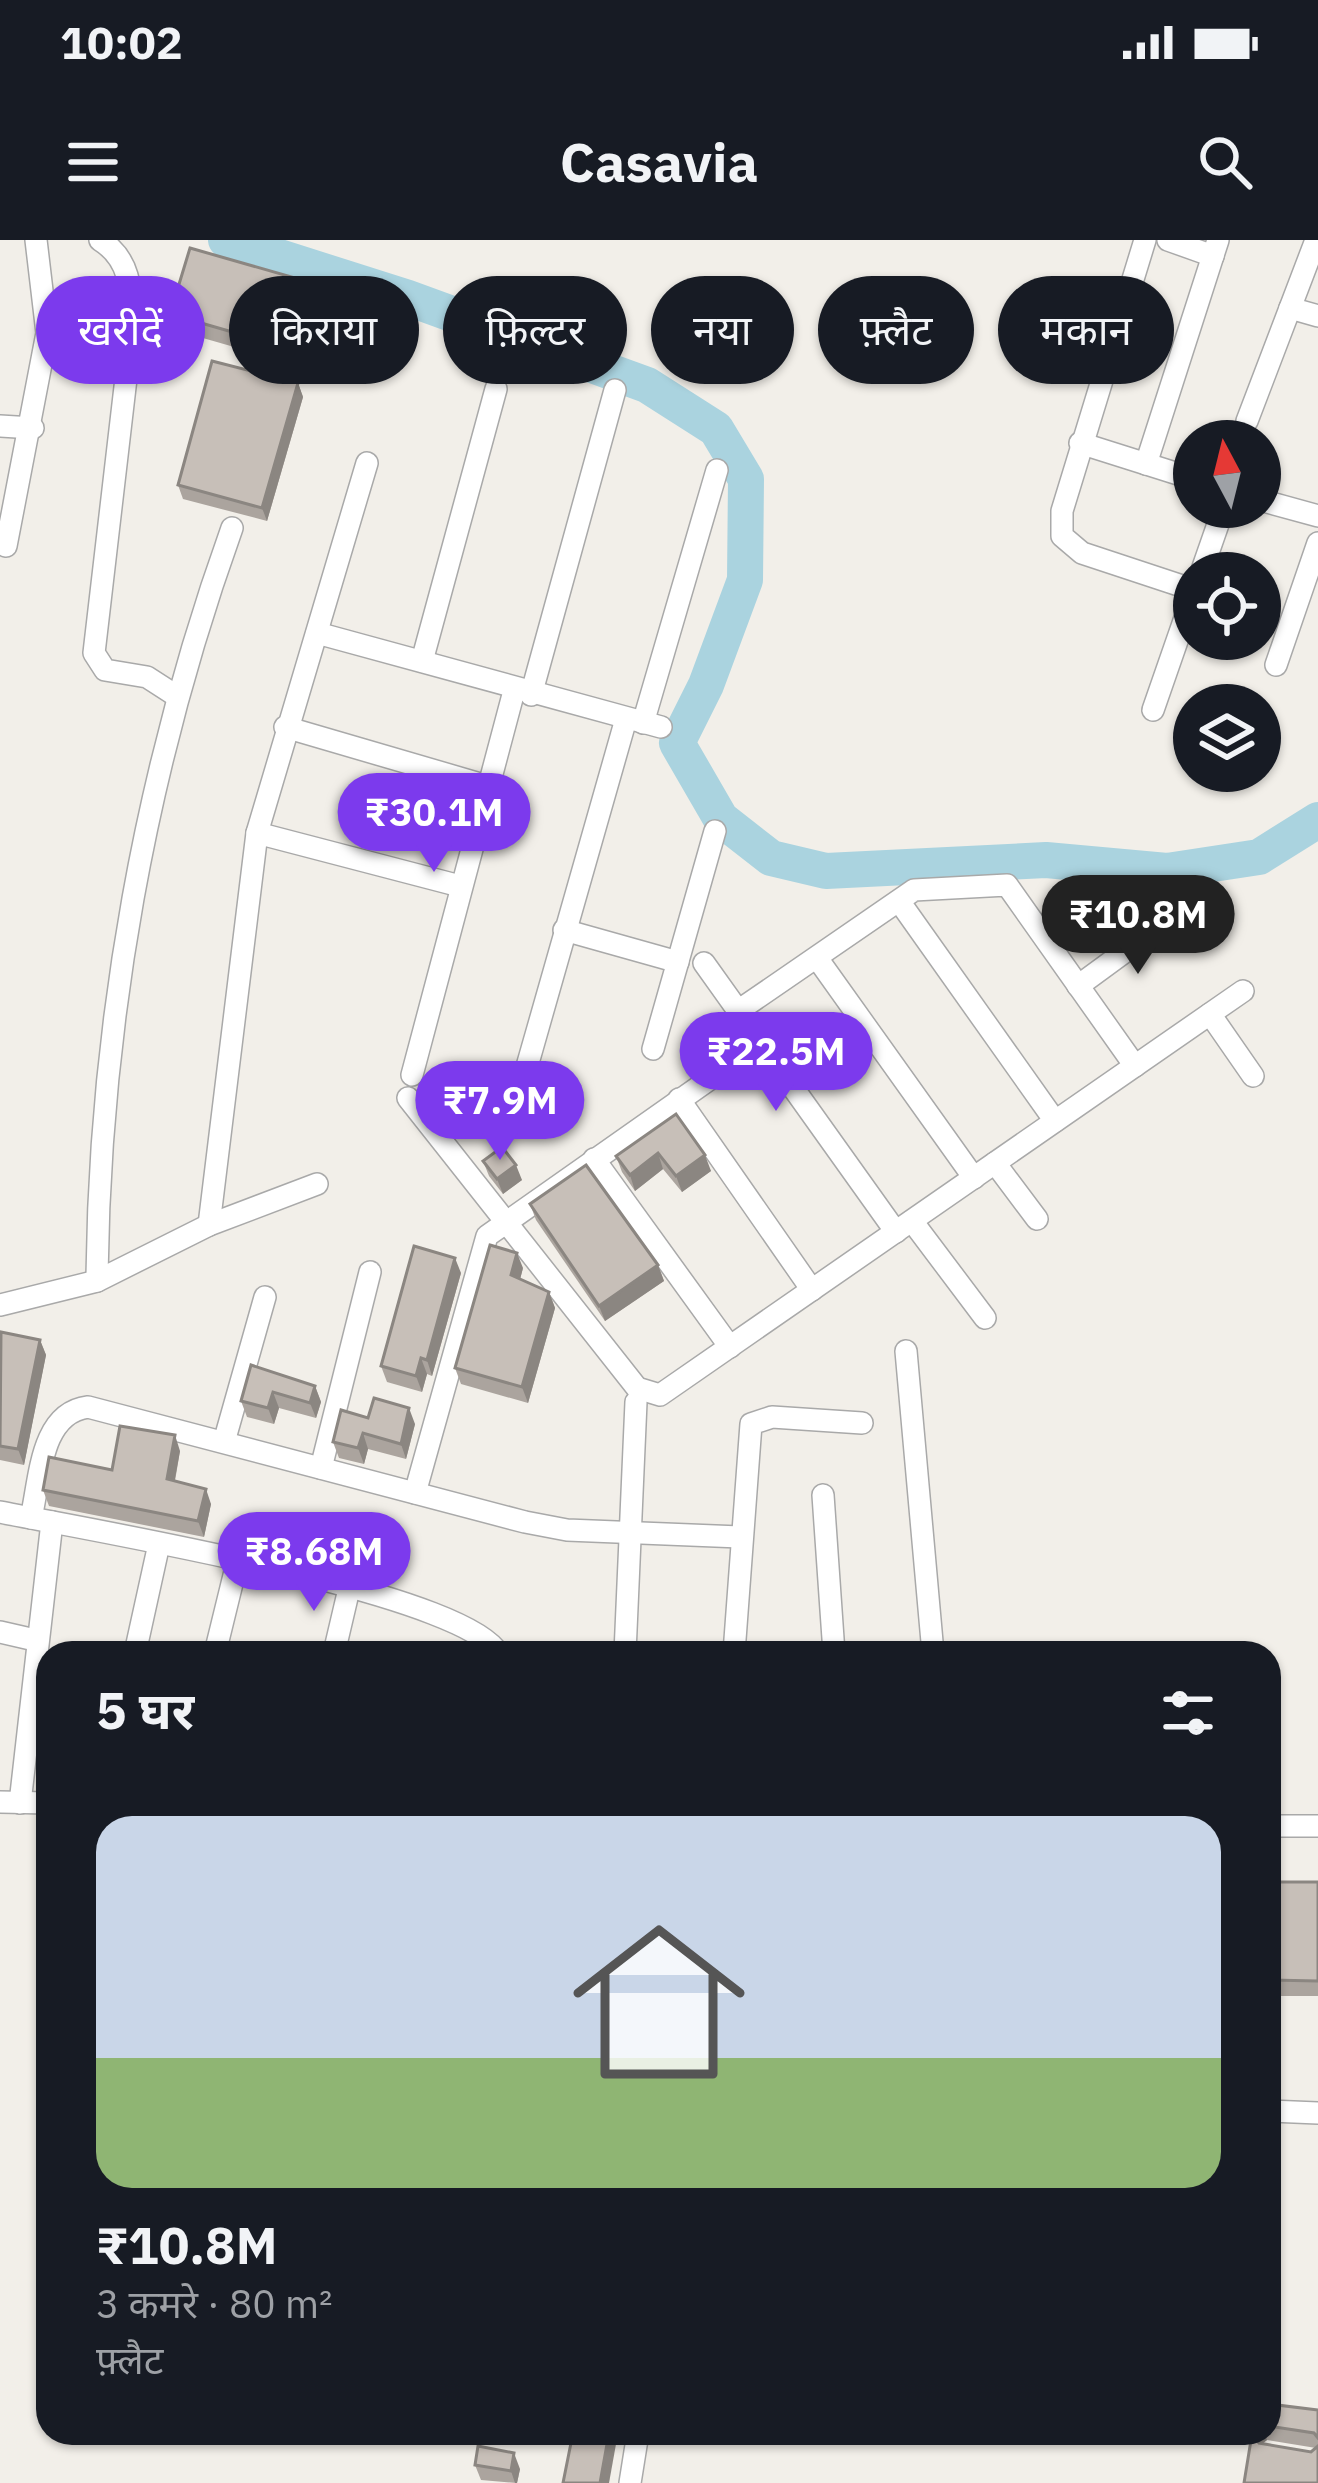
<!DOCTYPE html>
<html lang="hi">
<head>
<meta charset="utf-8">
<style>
  :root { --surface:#171b24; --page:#242831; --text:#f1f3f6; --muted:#9ea1a6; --line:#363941; --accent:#7c3aed }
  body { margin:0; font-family:"IBM Plex Sans","Noto Sans Devanagari",sans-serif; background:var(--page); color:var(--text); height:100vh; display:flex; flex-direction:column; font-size:45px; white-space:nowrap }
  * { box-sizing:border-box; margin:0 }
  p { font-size:39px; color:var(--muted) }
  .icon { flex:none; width:66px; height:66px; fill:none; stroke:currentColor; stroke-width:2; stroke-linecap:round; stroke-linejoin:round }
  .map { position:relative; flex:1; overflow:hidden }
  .side { position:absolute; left:36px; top:1401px; width:1245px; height:804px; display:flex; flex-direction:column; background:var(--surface); border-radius:36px; box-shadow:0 3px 9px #0004 }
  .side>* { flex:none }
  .guide { position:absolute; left:36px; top:36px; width:1248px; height:108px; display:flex; gap:24px }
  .needle { width:78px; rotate:353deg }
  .tools { position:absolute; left:1173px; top:180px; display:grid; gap:24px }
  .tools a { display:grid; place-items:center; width:108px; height:108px; border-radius:50%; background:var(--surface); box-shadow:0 3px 9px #0004; font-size:60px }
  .price { position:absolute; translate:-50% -102px; padding:0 27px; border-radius:42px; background:var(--accent); color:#fff; font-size:39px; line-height:78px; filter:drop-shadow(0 3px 6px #0008) }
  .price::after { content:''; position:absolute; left:50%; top:72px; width:36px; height:27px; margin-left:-18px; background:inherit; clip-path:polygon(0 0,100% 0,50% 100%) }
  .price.current { background:#222; color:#fff }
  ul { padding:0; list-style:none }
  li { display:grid; align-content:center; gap:24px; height:636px; padding:0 60px }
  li+li { border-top:3px solid var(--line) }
  li span { display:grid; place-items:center; height:372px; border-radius:36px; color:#555 }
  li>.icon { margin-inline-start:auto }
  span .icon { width:216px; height:216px; fill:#fffc; stroke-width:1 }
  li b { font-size:51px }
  h2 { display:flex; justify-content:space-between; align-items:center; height:144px; padding:0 60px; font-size:51px }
  .chip { padding:0 42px; border-radius:54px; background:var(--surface); box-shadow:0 3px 9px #0004; font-size:42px; line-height:108px }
  .chip.current { background:var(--accent); color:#fff }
  .status { display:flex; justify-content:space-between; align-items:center; height:84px; padding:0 60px; background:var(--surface); direction:ltr }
  .status svg { height:33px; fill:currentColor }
  header { display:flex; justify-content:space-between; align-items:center; height:156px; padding:0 60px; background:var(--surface); font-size:54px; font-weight:700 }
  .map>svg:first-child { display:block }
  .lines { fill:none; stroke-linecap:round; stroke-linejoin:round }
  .river { stroke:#aad3df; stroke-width:36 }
  .street-casing { stroke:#a9a9a9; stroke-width:24 }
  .street { stroke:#fff; stroke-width:21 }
  .wall { fill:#aba49e; fill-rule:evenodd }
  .shaded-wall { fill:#8b8681 }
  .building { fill:#c7bfb8; stroke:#8b8681; stroke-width:3 }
</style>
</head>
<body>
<div class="status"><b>10:02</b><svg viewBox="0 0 49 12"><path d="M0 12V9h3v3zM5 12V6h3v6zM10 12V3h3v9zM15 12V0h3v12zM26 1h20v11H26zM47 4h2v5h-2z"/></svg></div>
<header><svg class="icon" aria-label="menu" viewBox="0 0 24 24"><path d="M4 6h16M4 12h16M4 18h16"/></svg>Casavia<svg class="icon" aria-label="search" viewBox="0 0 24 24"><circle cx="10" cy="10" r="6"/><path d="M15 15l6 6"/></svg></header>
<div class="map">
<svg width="1318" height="2243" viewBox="0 0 1318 2243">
  <rect width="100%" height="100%" fill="#f2efe9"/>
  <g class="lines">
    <path class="river" d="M226,0L408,58L647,145L716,189L746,239L745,340L706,445L677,503L721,579L771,618L826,631L1046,620L1167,631L1259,617L1318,580"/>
    <g class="street-casing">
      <g id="street">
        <path d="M100,0C132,20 131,52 132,87L94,413L105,430L147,437L178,457"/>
        <path d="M1145,0L1062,271V296L1082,313L1194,350"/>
        <path d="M1168,0L1213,16"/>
        <path d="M1290,68L1318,76"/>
        <path d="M1247,181L1316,0"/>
        <path d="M0,186L33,188"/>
        <path d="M1080,203L1194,239"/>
        <path d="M1146,224L1218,0"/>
        <path d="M1260,260L1318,276"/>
        <path d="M6,306L47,93L36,0"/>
        <path d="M1201,333L1224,267"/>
        <path d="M317,393L661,487"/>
        <path d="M422,421L496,149"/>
        <path d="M1276,425L1318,303"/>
        <path d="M531,455L615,150"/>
        <path d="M1153,470L1194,352"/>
        <path d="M643,483L717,230"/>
        <path d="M285,487L487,546"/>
        <path d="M257,593L460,646"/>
        <path d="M899,661L1055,881"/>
        <path d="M564,690L678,722"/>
        <path d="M817,718L974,938"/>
        <path d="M704,723L896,992"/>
        <path d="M1078,746L1164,683"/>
        <path d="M738,771L914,650L1007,645L1135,826"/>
        <path d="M1210,774L1253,836"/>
        <path d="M653,809L715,591"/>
        <path d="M526,830L626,479"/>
        <path d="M412,835L514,451"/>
        <path d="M408,858L637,1148L660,1155L1243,751"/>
        <path d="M679,859L812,1050"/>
        <path d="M594,919L730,1107"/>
        <path d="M995,923L1037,979"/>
        <path d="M912,981L985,1078"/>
        <path d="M209,985L257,593L367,223"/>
        <path d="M97,1041C99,786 146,527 232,288"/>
        <path d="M0,1065L97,1041L209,985L317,944"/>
        <path d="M906,1111L933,1413"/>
        <path d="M224,1202L265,1057"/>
        <path d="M321,1228L370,1032"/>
        <path d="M415,1253L487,996L761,803"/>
        <path d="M823,1255L834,1413"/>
        <path d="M0,1272C84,1289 462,1352 498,1413"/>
        <path d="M31,1278C40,1240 40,1173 88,1167L525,1282L567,1290L740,1297"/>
        <path d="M0,1392L35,1400"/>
        <path d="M135,1413L159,1304"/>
        <path d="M215,1413L238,1319"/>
        <path d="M334,1413L349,1349"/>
        <path d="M625,1413L636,1162"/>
        <path d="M734,1413L751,1184L772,1177L862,1183"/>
        <path d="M0,1562L48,1563"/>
        <path d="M20,1563L52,1282"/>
        <path d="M1269,1586H1318"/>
        <path d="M1269,1871L1318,1873"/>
        <path d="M630,2243L638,2193"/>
      </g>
    </g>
    <use href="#street" class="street"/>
  </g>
  <g class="wall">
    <path d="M330,48L336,64L314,130L175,90L170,74Z"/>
    <path d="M298,143L303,157L267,281L183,259L178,245Z"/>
    <path d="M676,874L711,931L682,952L663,929L635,951L622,932L616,916Z"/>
    <path d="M483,921L522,940L503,954L489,936Z"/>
    <path d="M530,964L658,1025L664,1041L605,1081L536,980Z"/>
    <path d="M523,1028L520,1039L549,1052L555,1068L528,1163L461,1144L455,1128Z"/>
    <path d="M461,1033L432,1136L427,1134L422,1152L387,1142L381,1126Z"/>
    <path d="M0,1098L40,1100L46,1115L24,1225L0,1220Z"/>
    <path d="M251,1125L315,1146L321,1162L316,1178L279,1168L274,1184L247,1177L241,1161Z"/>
    <path d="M368,1178L415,1184L406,1219L368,1209L364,1224L339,1218L333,1202Z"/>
    <path d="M180,1211L175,1241L211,1264L204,1297L49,1266L43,1250Z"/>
    <rect x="1269" y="1642" width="49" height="114"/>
    <path d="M1269,2164L1318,2170V2243H1244L1252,2194L1254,2198L1253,2193H1269ZM1267,2200L1316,2208L1311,2212L1262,2204Z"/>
    <path d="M475,2225L520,2229L517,2243L481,2240Z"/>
  </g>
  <g class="shaded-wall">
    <path d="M330,48L336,64L314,130L308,114Z"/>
    <path d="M298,143L303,157L267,281L262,268Z"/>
    <path d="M658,913L663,929L635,951L630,935Z"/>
    <path d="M705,915L711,931L682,952L676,936Z"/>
    <path d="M516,925L522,940L503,954L497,939Z"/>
    <path d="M517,1013L523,1028L517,1051L511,1035Z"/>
    <path d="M455,1018L461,1033L432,1136L427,1120Z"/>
    <path d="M658,1025L664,1041L605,1081L599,1066Z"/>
    <path d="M549,1052L555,1068L528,1163L522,1147Z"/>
    <path d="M40,1100L46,1115L24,1225L18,1209Z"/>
    <path d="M421,1118L427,1134L422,1152L416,1136Z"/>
    <path d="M315,1146L321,1162L316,1178L310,1163Z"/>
    <path d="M273,1152L279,1168L274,1184L268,1168Z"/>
    <path d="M409,1168L415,1184L406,1219L401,1204Z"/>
    <path d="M363,1193L368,1209L364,1224L358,1208Z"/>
    <path d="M175,1195L180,1211L172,1255L167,1239Z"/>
    <path d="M206,1249L211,1264L204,1297L198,1281Z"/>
    <path d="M609,2193H618L609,2243H600Z"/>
    <path d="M1253,2193H1265L1267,2200L1258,2207Z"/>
    <path d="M514,2213L520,2229L517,2243H515L511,2231Z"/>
  </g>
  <g class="building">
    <path d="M190,8L330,48L308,114L170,74Z"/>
    <path d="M212,121L298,143L262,268L178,245Z"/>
    <path d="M676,874L705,915L676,936L658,913L630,935L616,916Z"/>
    <path d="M502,907L516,925L497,939L483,921Z"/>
    <path d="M586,925L658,1025L599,1066L530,964Z"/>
    <path d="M490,1005L517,1013L511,1035L549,1052L522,1147L455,1128Z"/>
    <path d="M414,1006L455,1018L427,1120L421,1118L416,1136L381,1126Z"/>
    <path d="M1,1092L40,1100L18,1209L0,1206Z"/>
    <path d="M251,1125L315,1146L310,1163L273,1152L268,1168L241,1161Z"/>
    <path d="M374,1158L409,1168L401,1204L363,1193L358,1208L333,1202L341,1170L368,1178Z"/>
    <path d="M120,1186L175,1195L167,1239L206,1249L198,1281L43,1250L49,1217L112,1230Z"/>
    <path d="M1269,1642H1318V1741L1269,1740Z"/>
    <path d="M1269,2164L1318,2170V2198L1314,2193L1269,2186Z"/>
    <path d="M573,2193H609L600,2243H563Z"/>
    <path d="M1252,2194L1259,2203L1311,2212L1318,2206V2243H1244Z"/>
    <path d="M478,2206L514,2213L511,2231L475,2225Z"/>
  </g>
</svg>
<div class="tools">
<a><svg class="needle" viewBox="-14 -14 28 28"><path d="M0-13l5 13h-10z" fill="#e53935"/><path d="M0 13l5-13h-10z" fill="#9ea1a6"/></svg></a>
<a><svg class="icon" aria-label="locate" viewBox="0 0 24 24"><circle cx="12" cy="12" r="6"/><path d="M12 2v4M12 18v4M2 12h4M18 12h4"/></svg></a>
<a><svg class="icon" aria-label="layers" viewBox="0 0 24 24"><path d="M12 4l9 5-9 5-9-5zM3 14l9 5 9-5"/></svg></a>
</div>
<b class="price" style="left:434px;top:635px">₹30.1M</b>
<b class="price current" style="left:1138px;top:737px">₹10.8M</b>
<b class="price" style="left:776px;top:874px">₹22.5M</b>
<b class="price" style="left:500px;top:923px">₹7.9M</b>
<b class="price" style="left:314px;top:1374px">₹8.68M</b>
<div class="guide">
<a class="chip current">खरीदें</a>
<a class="chip">किराया</a>
<a class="chip">फ़िल्टर</a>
<a class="chip">नया</a>
<a class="chip">फ़्लैट</a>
<a class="chip">मकान</a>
</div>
<section class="side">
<h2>5 घर<svg class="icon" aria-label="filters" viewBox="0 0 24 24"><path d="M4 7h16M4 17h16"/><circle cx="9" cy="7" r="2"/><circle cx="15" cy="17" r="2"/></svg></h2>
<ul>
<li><span style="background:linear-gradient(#c9d6e8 65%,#8fb573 0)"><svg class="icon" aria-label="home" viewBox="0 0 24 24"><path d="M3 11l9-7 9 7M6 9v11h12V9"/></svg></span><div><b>₹10.8M</b><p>3 कमरे · 80 m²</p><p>फ़्लैट</p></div></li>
</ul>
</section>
</div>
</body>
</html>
